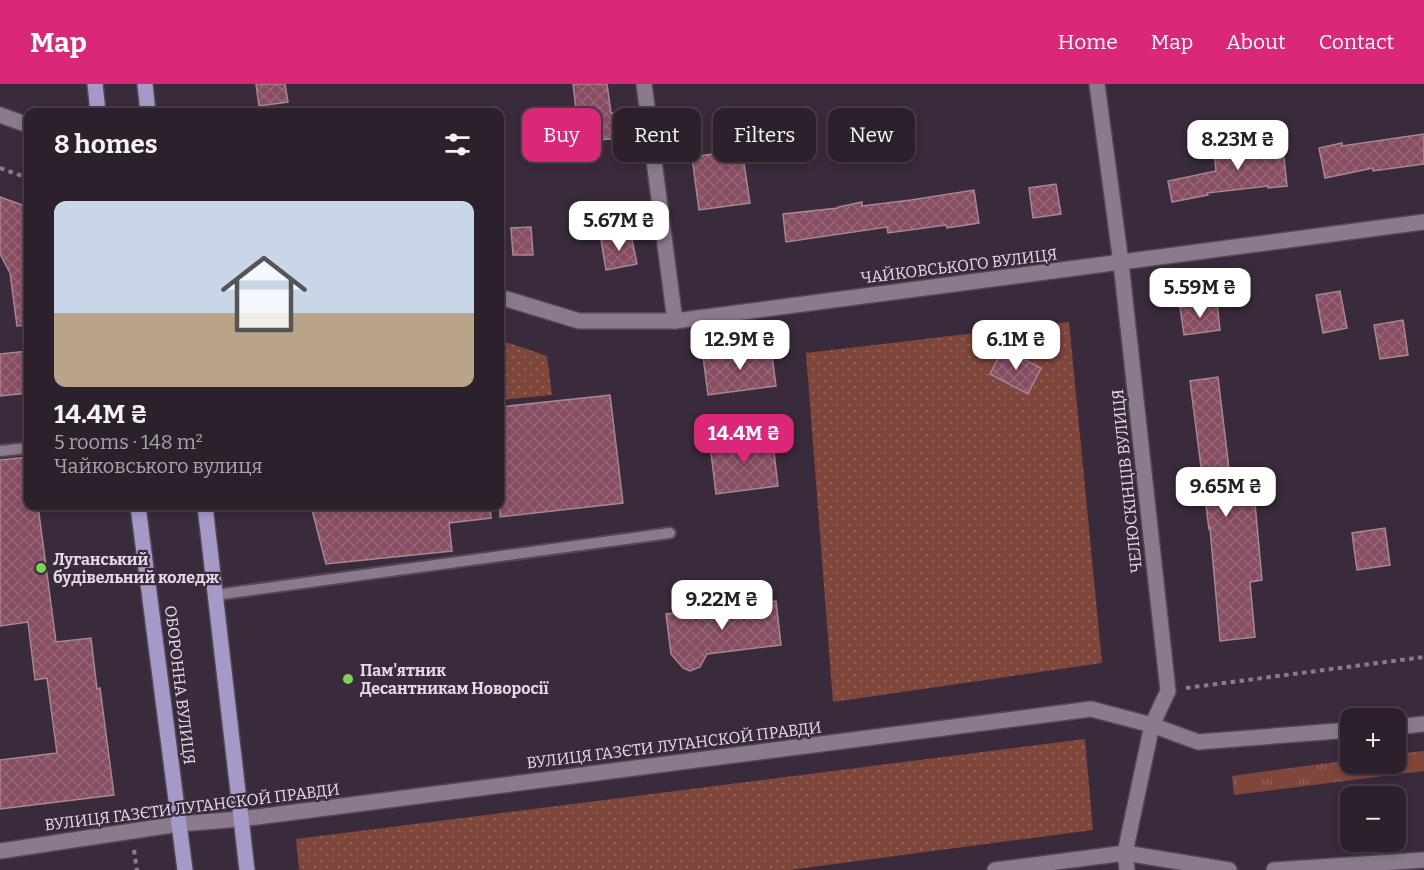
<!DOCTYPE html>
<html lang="en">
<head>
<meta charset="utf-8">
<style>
  :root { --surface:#2c202d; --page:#342835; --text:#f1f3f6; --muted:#a6a3aa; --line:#483e49; --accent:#db2777 }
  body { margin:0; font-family:Bitter,serif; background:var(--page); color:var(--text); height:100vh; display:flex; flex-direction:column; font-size:22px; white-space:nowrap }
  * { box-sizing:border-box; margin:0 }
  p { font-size:20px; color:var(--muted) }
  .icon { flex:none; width:33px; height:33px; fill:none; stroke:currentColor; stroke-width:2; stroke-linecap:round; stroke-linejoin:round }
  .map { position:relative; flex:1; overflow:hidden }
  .details { position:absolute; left:24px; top:24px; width:480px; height:402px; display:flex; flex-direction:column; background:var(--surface); border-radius:12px; box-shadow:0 3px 9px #0003,0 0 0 2px var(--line) }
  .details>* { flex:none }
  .guide { position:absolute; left:522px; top:24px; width:570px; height:54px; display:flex; gap:12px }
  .fabs { position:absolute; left:1340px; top:624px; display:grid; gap:12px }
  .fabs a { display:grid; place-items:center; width:66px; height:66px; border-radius:12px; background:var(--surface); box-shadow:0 3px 9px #0003,0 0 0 2px var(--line); font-size:30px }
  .price { position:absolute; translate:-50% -51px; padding:0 14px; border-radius:12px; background:#fff; color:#222; font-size:20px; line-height:39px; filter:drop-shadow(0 2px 3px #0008) }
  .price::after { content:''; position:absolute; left:50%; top:36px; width:18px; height:14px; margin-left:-9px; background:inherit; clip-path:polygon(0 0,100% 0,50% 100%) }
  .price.active { background:var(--accent); color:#fff }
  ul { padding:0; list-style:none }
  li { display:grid; align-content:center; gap:12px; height:318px; padding:0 30px }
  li+li { border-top:2px solid var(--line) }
  li span { display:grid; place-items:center; height:186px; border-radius:12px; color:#555 }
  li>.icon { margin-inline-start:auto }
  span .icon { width:108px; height:108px; fill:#fffc; stroke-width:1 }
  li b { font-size:26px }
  h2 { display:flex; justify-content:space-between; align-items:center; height:72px; padding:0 30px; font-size:26px }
  .tag { padding:0 21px; border-radius:12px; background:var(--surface); box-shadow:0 3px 9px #0003,0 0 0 2px var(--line); font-size:21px; line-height:54px }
  .tag.active { background:var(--accent); color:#fff }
  header { display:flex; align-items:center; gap:36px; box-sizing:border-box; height:84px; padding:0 30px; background:var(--accent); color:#fff }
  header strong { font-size:28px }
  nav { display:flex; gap:33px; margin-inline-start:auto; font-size:21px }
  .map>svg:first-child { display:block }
  .grass { fill:url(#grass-tufts) }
  .park { fill:url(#park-dots) }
  .building { fill:url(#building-cross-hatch); stroke:#a58891; stroke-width:1.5 }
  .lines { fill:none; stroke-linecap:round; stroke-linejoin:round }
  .service-casing { stroke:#544755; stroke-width:14 }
  .minor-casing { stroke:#544755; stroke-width:18 }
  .tertiary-casing { stroke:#544755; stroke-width:18 }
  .secondary-casing { stroke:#544755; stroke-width:18 }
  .primary-casing { stroke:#544755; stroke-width:18 }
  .path { stroke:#897c8a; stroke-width:4; stroke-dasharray:4.5 4.5; stroke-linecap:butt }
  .service { stroke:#8b798d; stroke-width:10 }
  .minor { stroke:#8b798d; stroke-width:15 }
  .tertiary { stroke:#8b798d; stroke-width:15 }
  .secondary { stroke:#8b798d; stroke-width:15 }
  .primary { stroke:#a499c7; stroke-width:15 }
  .poi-dot { fill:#7dd154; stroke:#3a2b3c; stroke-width:2 }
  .labels { text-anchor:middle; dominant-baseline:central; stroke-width:4.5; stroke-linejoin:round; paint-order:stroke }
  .street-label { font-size:16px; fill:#e4dae5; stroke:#3a2b3c }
  .poi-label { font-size:16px; font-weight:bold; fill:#e4dae5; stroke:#3a2b3c; text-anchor:start }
</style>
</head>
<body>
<header>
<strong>Map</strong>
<nav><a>Home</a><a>Map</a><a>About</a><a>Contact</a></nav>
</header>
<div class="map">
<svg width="1424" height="786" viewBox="0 0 1424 786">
  <defs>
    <pattern id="grass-tufts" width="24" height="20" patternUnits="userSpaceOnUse" patternTransform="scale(1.5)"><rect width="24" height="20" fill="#7f463b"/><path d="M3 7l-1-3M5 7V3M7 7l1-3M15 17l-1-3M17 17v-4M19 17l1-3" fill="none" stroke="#916057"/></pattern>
    <pattern id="park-dots" width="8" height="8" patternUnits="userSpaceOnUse" patternTransform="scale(1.5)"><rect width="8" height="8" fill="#7f463b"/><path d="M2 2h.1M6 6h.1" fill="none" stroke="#916057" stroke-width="1.8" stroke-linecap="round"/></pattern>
    <pattern id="building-cross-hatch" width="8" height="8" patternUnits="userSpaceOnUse" patternTransform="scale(1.5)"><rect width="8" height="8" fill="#874d61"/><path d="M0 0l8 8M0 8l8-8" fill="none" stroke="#986678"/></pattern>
  </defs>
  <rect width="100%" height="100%" fill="#3a2b3c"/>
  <path class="grass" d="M1424,667V687L1234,711L1232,692L1350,676V680H1395V670Z"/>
  <g class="park">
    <path d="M1069,238L1102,579L833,618L806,269Z"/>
    <path d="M500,256L547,272L552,311L500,316Z"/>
    <path d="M1085,655L1093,746L789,786H299L296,755Z"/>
  </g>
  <g class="building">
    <path d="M256,0H285L288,18L259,22Z"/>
    <path d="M573,0H607L611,29H615L618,54L580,58Z"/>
    <path d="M1281,46L1287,102L1268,104V102L1207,109L1208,111L1172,118L1168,97L1216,87L1214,67L1264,62L1262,48Z"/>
    <path d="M1424,50V80L1373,87V84L1325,94L1319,64L1342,59V62Z"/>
    <path d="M742,66L750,119L699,126L692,73Z"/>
    <path d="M1056,100L1061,130L1033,134L1029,104Z"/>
    <path d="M974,106L979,139L947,144L946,141L888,149L887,143L786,158L783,130L838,124V123L862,118V122L911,116Z"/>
    <path d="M0,113L28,123V241L17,242L10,189L0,170Z"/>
    <path d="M531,143L533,171H513L511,144Z"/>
    <path d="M631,151L637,180L606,186L601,156Z"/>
    <path d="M1340,207L1347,244L1323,249L1316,211Z"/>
    <path d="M1217,219L1220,246L1184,251L1180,223Z"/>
    <path d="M1403,236L1408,271L1380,275L1374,241Z"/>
    <path d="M771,263L776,302L708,311L703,272Z"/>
    <path d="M1003,265L1041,284L1028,310L990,290Z"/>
    <path d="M28,267V309L0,312V270Z"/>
    <path d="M1218,293L1232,410L1254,408L1262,496L1250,498L1255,553L1220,557L1210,444L1209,445L1190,297Z"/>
    <path d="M610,311L623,419L500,433V323Z"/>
    <path d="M772,352L778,402L716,410L710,360Z"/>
    <path d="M28,373V422H38L56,558L91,554L97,605L100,604L114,711L0,725V676L57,669L47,594L35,596L28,538L0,542V376Z"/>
    <path d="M311,422H490L491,434L449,439L452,467L326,480Z"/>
    <path d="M1385,444L1390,481L1357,486L1352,449Z"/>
    <path d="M776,517L781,561L707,570L700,583L690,587L683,584L671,570L666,530Z"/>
  </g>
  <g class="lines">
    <g class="service-casing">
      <g id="service">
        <path d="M0,367L28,364"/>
        <path d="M215,511L670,449"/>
      </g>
    </g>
    <g class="minor-casing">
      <g id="minor">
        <path d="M644,0L675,237"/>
        <path d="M500,213L579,237H675L1424,138"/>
      </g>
    </g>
    <g class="tertiary-casing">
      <g id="tertiary">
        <path d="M1097,0L1121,179L1168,607L1152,641L1125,769L1127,786"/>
        <path d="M1395,643L1424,640"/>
        <path d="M0,767L179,740L241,735L1091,625L1152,641L1198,658L1350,646"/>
        <path d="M995,786L1125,769L1229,786"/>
        <path d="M1274,786L1424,776"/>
      </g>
    </g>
    <g class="secondary-casing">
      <path id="secondary" d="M0,31L28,41"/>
    </g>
    <g class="primary-casing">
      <g id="primary">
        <path d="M95,0L98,28"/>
        <path d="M145,0L148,28"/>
        <path d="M138,422L185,786"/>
        <path d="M205,422L247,786"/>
      </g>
    </g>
    <g class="path">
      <path d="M0,84L28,94"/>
      <path d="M1186,604L1424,573"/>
      <path d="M134,766L137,786"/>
    </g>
    <use href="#service" class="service"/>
    <use href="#minor" class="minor"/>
    <use href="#tertiary" class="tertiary"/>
    <use href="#secondary" class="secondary"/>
    <use href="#primary" class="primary"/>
  </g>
  <g class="poi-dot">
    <circle cx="41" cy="484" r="6"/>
    <circle cx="348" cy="595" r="6"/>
  </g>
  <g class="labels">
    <g class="street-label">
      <text transform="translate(959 182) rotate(-7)">ЧАЙКОВСЬКОГО ВУЛИЦЯ</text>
      <text transform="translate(1127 397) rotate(-96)">ЧЕЛЮСКІНЦІВ ВУЛИЦЯ</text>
      <text transform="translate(180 601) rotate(83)">ОБОРОННА ВУЛИЦЯ</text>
      <text transform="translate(674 661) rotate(-7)">ВУЛИЦЯ ГАЗЄТИ ЛУГАНСКОЙ ПРАВДИ</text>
      <text transform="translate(192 723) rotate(-7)">ВУЛИЦЯ ГАЗЄТИ ЛУГАНСКОЙ ПРАВДИ</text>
    </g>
    <g class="poi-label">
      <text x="53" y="475">Луганський<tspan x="53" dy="18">будівельний коледж</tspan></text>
      <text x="360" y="586">Пам'ятник<tspan x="360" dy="18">Десантникам Новоросії</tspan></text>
    </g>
  </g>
</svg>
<div class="fabs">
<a>+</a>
<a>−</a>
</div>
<b class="price" style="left:1238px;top:87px">8.23M ₴</b>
<b class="price" style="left:619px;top:168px">5.67M ₴</b>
<b class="price" style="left:1200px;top:235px">5.59M ₴</b>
<b class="price" style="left:740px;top:287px">12.9M ₴</b>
<b class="price" style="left:1016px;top:287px">6.1M ₴</b>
<b class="price active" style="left:744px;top:381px">14.4M ₴</b>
<b class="price" style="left:1226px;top:434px">9.65M ₴</b>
<b class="price" style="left:722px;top:547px">9.22M ₴</b>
<div class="guide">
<a class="tag active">Buy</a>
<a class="tag">Rent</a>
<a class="tag">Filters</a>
<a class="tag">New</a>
</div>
<section class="details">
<h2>8 homes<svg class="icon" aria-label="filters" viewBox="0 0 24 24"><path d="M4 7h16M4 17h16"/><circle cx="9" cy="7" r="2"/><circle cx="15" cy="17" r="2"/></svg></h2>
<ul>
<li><span style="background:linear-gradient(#c9d6e8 60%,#b9a48a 0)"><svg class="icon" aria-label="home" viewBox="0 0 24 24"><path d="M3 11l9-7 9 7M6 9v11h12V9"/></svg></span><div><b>14.4M ₴</b><p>5 rooms · 148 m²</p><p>Чайковського вулиця</p></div></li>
</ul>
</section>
</div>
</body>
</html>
